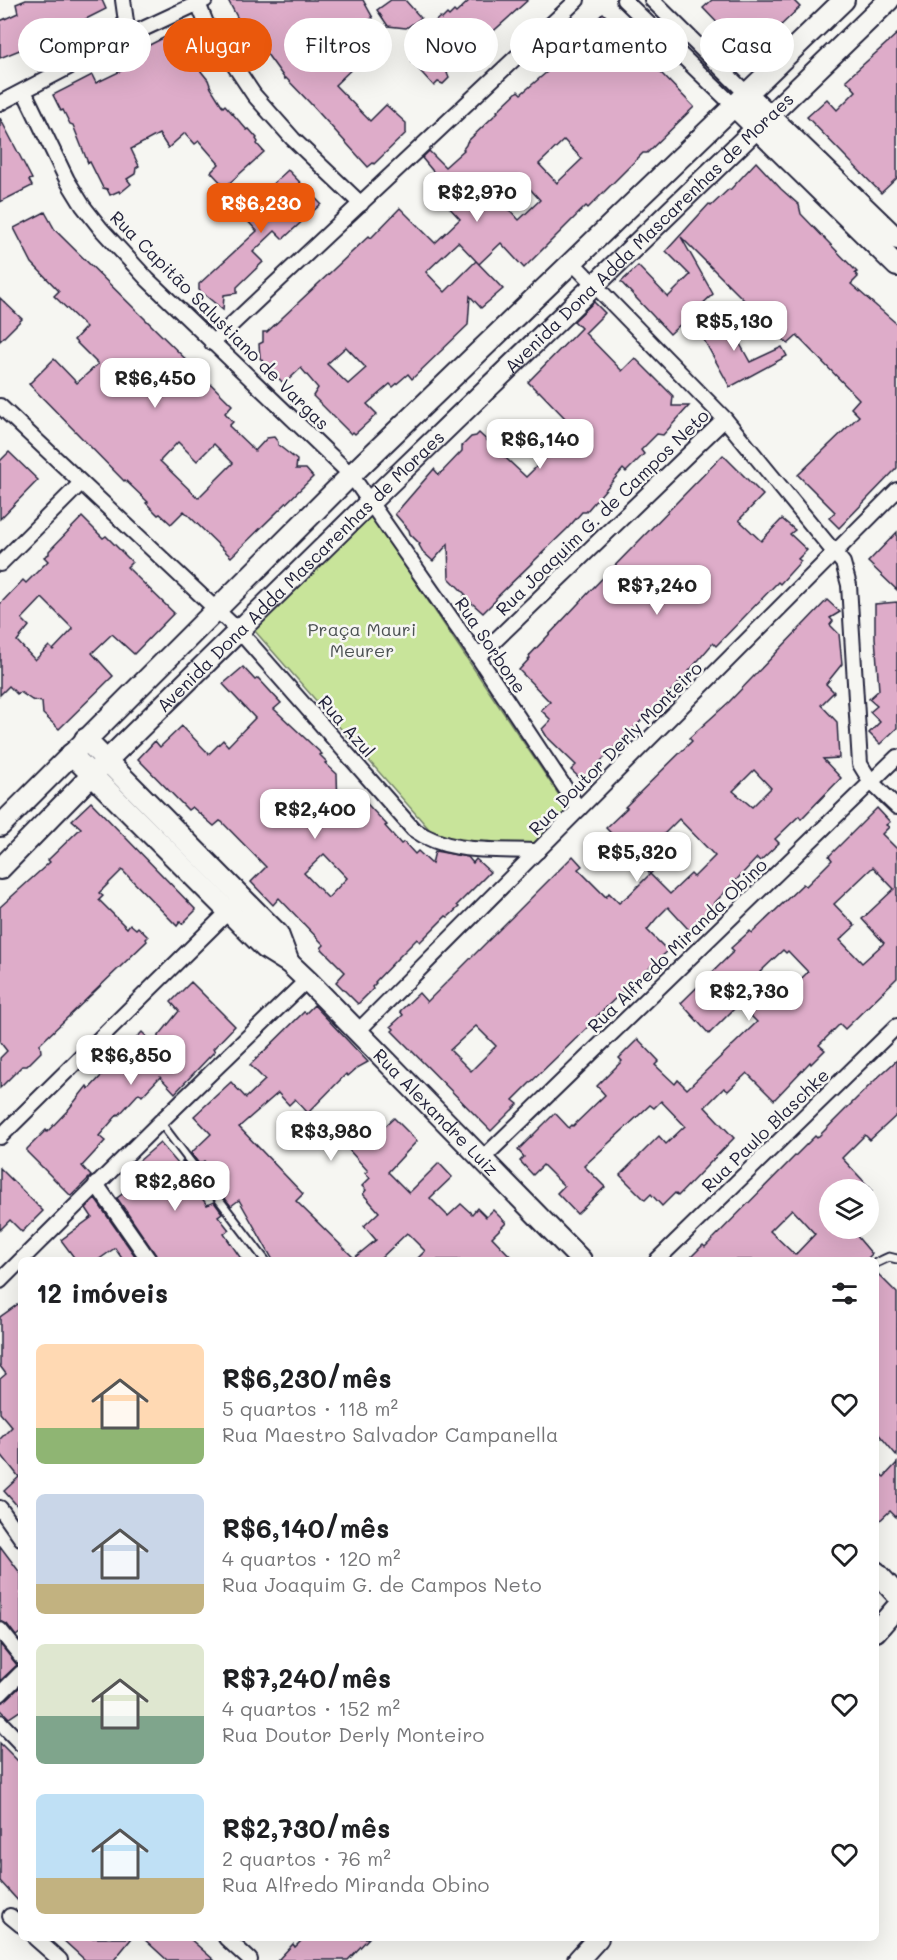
<!DOCTYPE html>
<html lang="pt">
<head>
<meta charset="utf-8">
<style>
  :root { --surface:#fff; --page:#f2f2f2; --text:#202124; --muted:#757577; --accent:#ea580c }
  body { margin:0; font-family:Mali,sans-serif; background:var(--page); color:var(--text); height:100vh; display:flex; flex-direction:column; font-size:22px; white-space:nowrap }
  * { box-sizing:border-box; margin:0 }
  p { font-size:20px; color:var(--muted) }
  .icon { flex:none; width:33px; height:33px; fill:none; stroke:currentColor; stroke-width:2; stroke-linecap:round; stroke-linejoin:round }
  .map { position:relative; flex:1; overflow:hidden }
  .drawer { position:absolute; left:18px; top:1257px; width:861px; height:684px; display:flex; flex-direction:column; background:var(--surface); border-radius:9px; box-shadow:0 6px 24px #0002 }
  .drawer>* { flex:none }
  .hud { position:absolute; left:18px; top:18px; width:861px; height:54px; display:flex; gap:12px }
  .controls { position:absolute; left:819px; top:1179px; display:grid; gap:12px }
  .controls a { display:grid; place-items:center; width:60px; height:60px; border-radius:50%; background:var(--surface); box-shadow:0 6px 24px #0002; font-size:30px }
  .price { position:absolute; translate:-50% -51px; padding:0 14px; border-radius:12px; background:#fff; color:#222; font-size:20px; line-height:39px; filter:drop-shadow(0 2px 3px #0008) }
  .price::after { content:''; position:absolute; left:50%; top:36px; width:18px; height:14px; margin-left:-9px; background:inherit; clip-path:polygon(0 0,100% 0,50% 100%) }
  .price.current { background:var(--accent); color:#fff }
  ul { padding:0; list-style:none }
  li { display:flex; align-items:center; gap:18px; height:150px; padding:0 18px }
  li span { display:grid; place-items:center; flex:none; width:168px; height:120px; border-radius:9px; color:#555 }
  li>.icon { margin-inline-start:auto }
  span .icon { width:72px; height:72px; fill:#fffc; stroke-width:1 }
  li b { font-size:26px }
  h2 { display:flex; justify-content:space-between; align-items:center; height:72px; padding:0 18px; font-size:26px }
  .pill { padding:0 21px; border-radius:27px; background:var(--surface); box-shadow:0 6px 24px #0002; font-size:21px; line-height:54px }
  .pill.current { background:var(--accent); color:#fff }
  .map>svg:first-child { display:block }
  .green { fill:#c8e49a; stroke:#75836a; stroke-width:1.5 }
  .building { fill:#deacc9; stroke:#22223b; stroke-width:1.5; fill-rule:evenodd }
  .lines { fill:none; stroke-linecap:round; stroke-linejoin:round }
  .lane-casing { stroke:#22223b; stroke-width:11 }
  .street-casing { stroke:#22223b; stroke-width:18 }
  .secondary-casing { stroke:#22223b; stroke-width:24 }
  .lane { stroke:#f6f6f2; stroke-width:7 }
  .street { stroke:#f6f6f2; stroke-width:14 }
  .secondary { stroke:#f6f6f2; stroke-width:20 }
  .labels { text-anchor:middle; dominant-baseline:central; stroke-width:5; stroke-linejoin:round; paint-order:stroke }
  .street-label { font-size:18px; fill:#22223b; stroke:#f6f6f2 }
  .park-label { font-size:18px; fill:#4c5253; stroke:#f6f6f2 }
</style>
</head>
<body>
<div class="map">
<svg width="897" height="1960" viewBox="0 0 897 1960">
  <rect width="100%" height="100%" fill="#f6f6f2"/>
  <filter id="ink" filterUnits="userSpaceOnUse"><feTurbulence type="fractalNoise" baseFrequency=".0167" numOctaves="2"/><feDisplacementMap in="SourceGraphic" scale="12" xChannelSelector="R" yChannelSelector="G"/><feConvolveMatrix kernelMatrix="1 2 1 2 8 2 1 2 1" color-interpolation-filters="sRGB"/></filter>
  <g filter="url(#ink)">
    <path class="green" d="M371,516L571,813L538,846L437,838L254,630Z"/>
    <g class="building">
      <path d="M26,0H102L106,9L78,23L79,27L56,36V38L43,42L42,41L0,58V21L18,13L16,4Z"/>
      <path d="M228,0H363L373,18L335,38L358,63L335,85L370,121L386,105L406,123V133L374,164L373,163L368,167L310,103L286,78L285,79L251,32L244,30Z"/>
      <path d="M391,0H405L421,18L406,28L388,26L377,10Z"/>
      <path d="M470,0H528L447,73L449,78L443,84L438,82L434,86L411,61L438,37L429,27L440,17L442,19L447,14L449,16L454,11L456,13Z"/>
      <path d="M712,0H793L800,7L749,56L703,8Z"/>
      <path d="M603,13L694,107L647,153H643L588,208L586,206L524,268L501,243L479,264L458,242L426,272L445,292L476,261L503,289L481,308L470,296L468,325L412,379L408,374L393,387L390,384L367,404L377,414L355,434L353,432L351,434L313,396L318,388L301,368L284,384L260,358L259,344L263,342V332H267L369,236L371,238L400,208L435,243L460,219L427,184L436,175L422,158L429,151L445,167L464,150L463,149L466,145L467,142L498,112L497,111L518,91L521,94L554,66L565,56L562,53L574,41L576,42ZM564,140L582,159L557,183L539,164ZM522,180L540,200L519,220L501,201ZM346,347L366,368L348,384L327,364Z"/>
      <path d="M171,34L174,39L181,36L192,60L208,80L211,88L223,107L225,105L247,130L249,129L257,138L256,139L258,142L257,144L264,152L225,187L211,172L219,164L199,141L195,144L185,133L168,148L159,134L131,149L139,166L136,168L135,174L127,179L131,184L120,193L119,191L110,195L107,189L103,188L90,162L88,163L73,125L70,124L63,110L61,111L53,95L92,75L96,83L121,71L119,67L122,66L120,60Z"/>
      <path d="M897,34V178L881,193L807,117L827,99L837,110L856,91L846,80Z"/>
      <path d="M0,118L32,179L29,180L32,186L0,202Z"/>
      <path d="M756,162L781,189L799,205L801,214L857,272L855,273L858,277L851,284L897,324V468L839,528L829,518L835,512L798,475L859,416L851,408L859,399L797,336L788,344L681,237L713,294L670,334L621,282L638,266L668,297L690,275L666,251L709,204L711,206L729,189L730,190Z"/>
      <path d="M288,170L321,204L283,239L275,231L253,252L263,262L237,287V293L224,295L223,310L199,290V284L257,231L241,214L243,211Z"/>
      <path d="M45,212L55,230L232,405L225,413L233,422L229,426L255,451L267,438L274,437L278,442V445L297,460L296,469H306L313,477L231,557L184,511L171,524L160,514L158,515L146,503L148,502L125,480L124,481L29,384L54,359L77,383L98,364L74,340L86,327L54,296L59,291L32,263L14,228ZM178,442L197,461L214,444L233,463L198,498L160,461Z"/>
      <path d="M0,298L22,319L0,341Z"/>
      <path d="M594,302L605,313L585,333L622,371L635,358L673,396L672,406H689L663,435L657,434L641,450L644,454L626,472L623,469L586,512H582L567,529L496,598V600L483,613L464,596L466,595L449,578L448,544L433,561L423,552L419,545L420,544L410,534L409,530L395,514L434,469L439,475L462,451V446L471,437L476,436L479,433L526,477L570,434L560,424L565,418L539,391L538,392L528,382L581,328L574,321Z"/>
      <path d="M724,315L750,362L782,347L787,356L730,387L698,329Z"/>
      <path d="M9,452L38,480L0,519V461Z"/>
      <path d="M723,455L763,495L739,520L761,541L782,519L795,530L790,534L807,550L798,559L801,561L780,584L778,582L716,646L713,643L678,684L582,780L571,770L576,765L547,737L542,729L551,720L541,710L550,702L519,670L530,658L529,656L593,588Z"/>
      <path d="M82,517L103,538L106,536L132,562L127,567L174,613L134,654L112,634L92,653L113,676L59,729L43,714L42,702L32,700L20,692L17,694L9,686L0,695V604L23,580L26,583L48,561L44,557L49,554V551ZM42,598L73,629L53,650L49,646L35,660L17,641L29,626L22,619Z"/>
      <path d="M897,532V590L868,562Z"/>
      <path d="M827,600L840,612L830,618L833,621L830,625L839,634L842,664L826,684L834,692L821,705L837,722L839,758L823,759L841,778L801,819L799,816L775,839L779,843L760,861L757,858L689,930L668,907L656,919L647,930L668,951L623,991L588,1025L589,1026L531,1082L513,1100L518,1104L491,1131L392,1031L394,1029L391,1026L403,1015L400,1011L419,993L427,1002L573,856L582,866L578,869L606,897L609,893L619,903L630,894L650,874L606,828L627,808L625,807L692,741L689,738L729,702ZM754,770L771,788L752,807L733,791ZM679,819L715,856L694,877L691,874L670,894L650,874L660,864L650,855L657,848L654,844ZM476,1026L496,1046L471,1071L450,1050Z"/>
      <path d="M897,602V728L880,744L869,733L880,722L870,712L877,706L869,699L879,690L875,637V604Z"/>
      <path d="M243,667L255,680L258,678L281,703L274,709L322,754L320,755L327,762L325,763L337,774L338,808L355,791L387,825L385,826L401,844L404,842L415,854L418,851L432,864L435,851L468,857L473,863L476,859L490,872L457,905L459,907L448,917L446,916L420,942L417,939L396,960L375,982L376,983L372,987L373,989L358,1004L336,982L345,972L321,948L324,945L279,898L273,905L251,882L266,867L222,822L220,821L214,826L192,807L188,810L138,759L155,741L160,747L182,726L209,754L223,740L228,746L255,718L223,684ZM324,854L347,878L328,898L304,873Z"/>
      <path d="M91,802L196,910L182,924L180,922L177,926L122,870L99,893L103,896L99,900L127,928L130,924L136,929L138,927L148,937L146,939L147,941L40,1044L41,1052L27,1066H22L0,1088V1058L7,1051L0,1042V907L50,862L48,860L81,828L72,820Z"/>
      <path d="M877,808L890,822L886,825L889,827L882,834L897,849V978L845,1029L840,1024L819,1045L825,1050L811,1064L810,1062L774,1100L747,1073L728,1091L724,1088L705,1107L734,1138L678,1196L675,1193L662,1206L651,1194L645,1200L620,1175L659,1136L666,1144L685,1126L661,1101L654,1108L650,1105L584,1166L605,1187L577,1214L557,1193L564,1186L543,1165L533,1175L520,1161L524,1157L518,1150L555,1113L569,1128L572,1125L573,1126L605,1095L597,1086L622,1061L619,1058L638,1039L659,1061L655,1065L675,1084L678,1080L687,1089L757,1022L739,1004L709,1034L681,1003L734,951L731,948L750,931L752,933L803,884L806,886L832,860L829,856ZM873,867L894,889L862,919L884,943L862,963L840,940L855,926L834,904ZM783,950L786,953L788,951L808,972L783,996L760,972Z"/>
      <path d="M191,982L235,1026L213,1049L215,1051L175,1093L160,1077L142,1096L139,1093L119,1115L118,1114L99,1136L105,1141L82,1166L91,1176L71,1196L27,1152V1149L46,1130L47,1132L68,1110L87,1086L89,1089L142,1032L153,1043L179,1011L171,1002Z"/>
      <path d="M314,1005L368,1062L357,1068L348,1076L346,1074L308,1113L295,1099L289,1105L278,1093L239,1127L303,1194L296,1201L354,1258L376,1240L364,1226L379,1212L363,1194L366,1190L362,1186L370,1178L365,1173L368,1171L340,1140L368,1117L380,1131L394,1118L417,1141L388,1172L409,1193L439,1163L452,1177L430,1198L448,1216L461,1204L472,1214L477,1208L486,1217L493,1210L506,1223L492,1237L514,1260H416L425,1251L407,1233L379,1260H273L239,1200L231,1206L223,1196L228,1193L214,1172L204,1161L199,1164L191,1153L211,1134L194,1116L231,1082L246,1098L265,1080L250,1065L304,1012L306,1013Z"/>
      <path d="M897,1060V1115L870,1140L865,1135L842,1158L872,1190H830V1228H850L872,1254L866,1260H688L703,1245L705,1247L794,1157L815,1136L817,1138L874,1081ZM792,1209L815,1234L795,1255L770,1231Z"/>
      <path d="M160,1143L179,1165L183,1161L190,1171L185,1175L207,1205L214,1202L222,1213L218,1216L229,1230L224,1234L242,1260H158L156,1255L117,1198L133,1186L126,1177L142,1165L139,1161Z"/>
      <path d="M0,1168L43,1211L22,1232L10,1220L0,1230Z"/>
      <path d="M95,1199L98,1203L138,1260H123L115,1248L98,1260H76L61,1240L92,1217L86,1208Z"/>
      <path d="M876,1272L897,1293V1456L876,1431Z"/>
      <path d="M21,1302V1510L4,1491L19,1477L0,1453V1439L12,1427L0,1413V1379L6,1374L0,1366V1317Z"/>
      <path d="M897,1463V1518L890,1511L876,1524V1470L884,1477Z"/>
      <path d="M0,1546L21,1574V1632L16,1636L7,1624L0,1621Z"/>
      <path d="M0,1644L17,1665L0,1681Z"/>
      <path d="M21,1686V1710L9,1718L0,1709V1703L6,1700Z"/>
      <path d="M0,1743L21,1764V1904L0,1881Z"/>
      <path d="M61,1938H132L114,1960H85Z"/>
      <path d="M143,1938H189L214,1960H167Z"/>
      <path d="M304,1938H369L348,1960H278L293,1944L295,1947Z"/>
    </g>
    <g class="lines">
      <g class="lane-casing">
        <g id="lane">
          <path d="M160,1122L265,1260"/>
          <path d="M876,1263L889,1257L897,1259"/>
        </g>
      </g>
      <g class="street-casing">
        <g id="street">
          <path d="M123,0L128,36"/>
          <path d="M624,0L734,106"/>
          <path d="M652,0L747,94"/>
          <path d="M198,3L206,23L254,95L293,139L361,204"/>
          <path d="M24,91L67,180L83,206L101,229L148,280L351,475L478,657L579,809"/>
          <path d="M0,103L128,36L205,0"/>
          <path d="M572,262L725,419L843,563L849,585L860,764L871,782L897,807"/>
          <path d="M212,343L577,0"/>
          <path d="M0,406L240,632L413,829C449,855 495,849 538,851"/>
          <path d="M0,564L80,484"/>
          <path d="M478,657L725,419"/>
          <path d="M358,1031L897,490"/>
          <path d="M0,1137L233,907"/>
          <path d="M482,1159L897,757"/>
          <path d="M96,1184L149,1260"/>
          <path d="M657,1260L897,1026"/>
          <path d="M0,1281L160,1122L307,980"/>
          <path d="M0,1508L21,1538"/>
          <path d="M0,1630L21,1656"/>
          <path d="M0,1694L21,1673"/>
          <path d="M0,1722L21,1744"/>
          <path d="M10,1916L21,1925"/>
          <path d="M35,1938L60,1960"/>
          <path d="M226,1938L250,1960"/>
        </g>
      </g>
      <g class="secondary-casing">
        <g id="secondary">
          <path d="M747,94L897,239"/>
          <path d="M734,106L897,266"/>
          <path d="M85,739L278,934L289,963"/>
          <path id="s1" d="M71,754L265,948L289,963L307,980L581,1260"/>
          <path d="M0,826L351,475L844,0"/>
          <path id="s2" d="M0,869L92,775L370,502L889,0"/>
          <path d="M876,1572L897,1595"/>
          <path d="M876,1631L897,1607"/>
          <path d="M578,1960L598,1938"/>
        </g>
      </g>
      <use href="#lane" class="lane"/>
      <use href="#street" class="street"/>
      <use href="#secondary" class="secondary"/>
    </g>
  </g>
  <g class="labels">
    <g class="street-label">
      <text stroke="none"><textPath href="#s2" startOffset="909">Avenida Dona Adda Mascarenhas de Moraes</textPath></text>
      <text transform="translate(220 320) rotate(45)">Rua Capitão Salustiano de Vargas</text>
      <text transform="translate(602 512) rotate(-44)">Rua Joaquim G. de Campos Neto</text>
      <text stroke="none"><textPath href="#s2" startOffset="423">Avenida Dona Adda Mascarenhas de Moraes</textPath></text>
      <text transform="translate(491 645) rotate(56)">Rua Sorbone</text>
      <text transform="translate(347 726) rotate(49)">Rua Azul</text>
      <text transform="translate(615 748) rotate(-45)">Rua Doutor Derly Monteiro</text>
      <text transform="translate(677 945) rotate(-44)">Rua Alfredo Miranda Obino</text>
      <text stroke="none"><textPath href="#s1" startOffset="512">Rua Alexandre Luiz</textPath></text>
      <text transform="translate(765 1130) rotate(-44)">Rua Paulo Blaschke</text>
    </g>
    <g class="park-label">
      <text x="362" y="629">Praça Mauri<tspan x="362" dy="21">Meurer</tspan></text>
    </g>
  </g>
</svg>
<div class="controls">
<a><svg class="icon" aria-label="layers" viewBox="0 0 24 24"><path d="M12 4l9 5-9 5-9-5zM3 14l9 5 9-5"/></svg></a>
</div>
<b class="price" style="left:477px;top:223px">R$2,970</b>
<b class="price current" style="left:261px;top:234px">R$6,230</b>
<b class="price" style="left:734px;top:352px">R$5,130</b>
<b class="price" style="left:155px;top:409px">R$6,450</b>
<b class="price" style="left:540px;top:470px">R$6,140</b>
<b class="price" style="left:657px;top:616px">R$7,240</b>
<b class="price" style="left:315px;top:840px">R$2,400</b>
<b class="price" style="left:637px;top:883px">R$5,320</b>
<b class="price" style="left:749px;top:1022px">R$2,730</b>
<b class="price" style="left:131px;top:1086px">R$6,850</b>
<b class="price" style="left:331px;top:1162px">R$3,980</b>
<b class="price" style="left:175px;top:1212px">R$2,860</b>
<div class="hud">
<a class="pill">Comprar</a>
<a class="pill current">Alugar</a>
<a class="pill">Filtros</a>
<a class="pill">Novo</a>
<a class="pill">Apartamento</a>
<a class="pill">Casa</a>
</div>
<section class="drawer">
<h2>12 imóveis<svg class="icon" aria-label="filters" viewBox="0 0 24 24"><path d="M4 7h16M4 17h16"/><circle cx="9" cy="7" r="2"/><circle cx="15" cy="17" r="2"/></svg></h2>
<ul>
<li><span style="background:linear-gradient(#ffd9b3 70%,#8fb573 0)"><svg class="icon" aria-label="home" viewBox="0 0 24 24"><path d="M3 11l9-7 9 7M6 9v11h12V9"/></svg></span><div><b>R$6,230/mês</b><p>5 quartos · 118 m²</p><p>Rua Maestro Salvador Campanella</p></div><svg class="icon" aria-label="heart" viewBox="0 0 24 24"><path d="M12 20l-8-8c-3-5 5-10 8-4 3-6 11-1 8 4z"/></svg></li>
<li><span style="background:linear-gradient(#c9d6e8 75%,#c2b280 0)"><svg class="icon" aria-label="home" viewBox="0 0 24 24"><path d="M3 11l9-7 9 7M6 9v11h12V9"/></svg></span><div><b>R$6,140/mês</b><p>4 quartos · 120 m²</p><p>Rua Joaquim G. de Campos Neto</p></div><svg class="icon" aria-label="heart" viewBox="0 0 24 24"><path d="M12 20l-8-8c-3-5 5-10 8-4 3-6 11-1 8 4z"/></svg></li>
<li><span style="background:linear-gradient(#dfe7d0 60%,#7fa58c 0)"><svg class="icon" aria-label="home" viewBox="0 0 24 24"><path d="M3 11l9-7 9 7M6 9v11h12V9"/></svg></span><div><b>R$7,240/mês</b><p>4 quartos · 152 m²</p><p>Rua Doutor Derly Monteiro</p></div><svg class="icon" aria-label="heart" viewBox="0 0 24 24"><path d="M12 20l-8-8c-3-5 5-10 8-4 3-6 11-1 8 4z"/></svg></li>
<li><span style="background:linear-gradient(#bfe0f5 70%,#c2b280 0)"><svg class="icon" aria-label="home" viewBox="0 0 24 24"><path d="M3 11l9-7 9 7M6 9v11h12V9"/></svg></span><div><b>R$2,730/mês</b><p>2 quartos · 76 m²</p><p>Rua Alfredo Miranda Obino</p></div><svg class="icon" aria-label="heart" viewBox="0 0 24 24"><path d="M12 20l-8-8c-3-5 5-10 8-4 3-6 11-1 8 4z"/></svg></li>
</ul>
</section>
</div>
</body>
</html>
